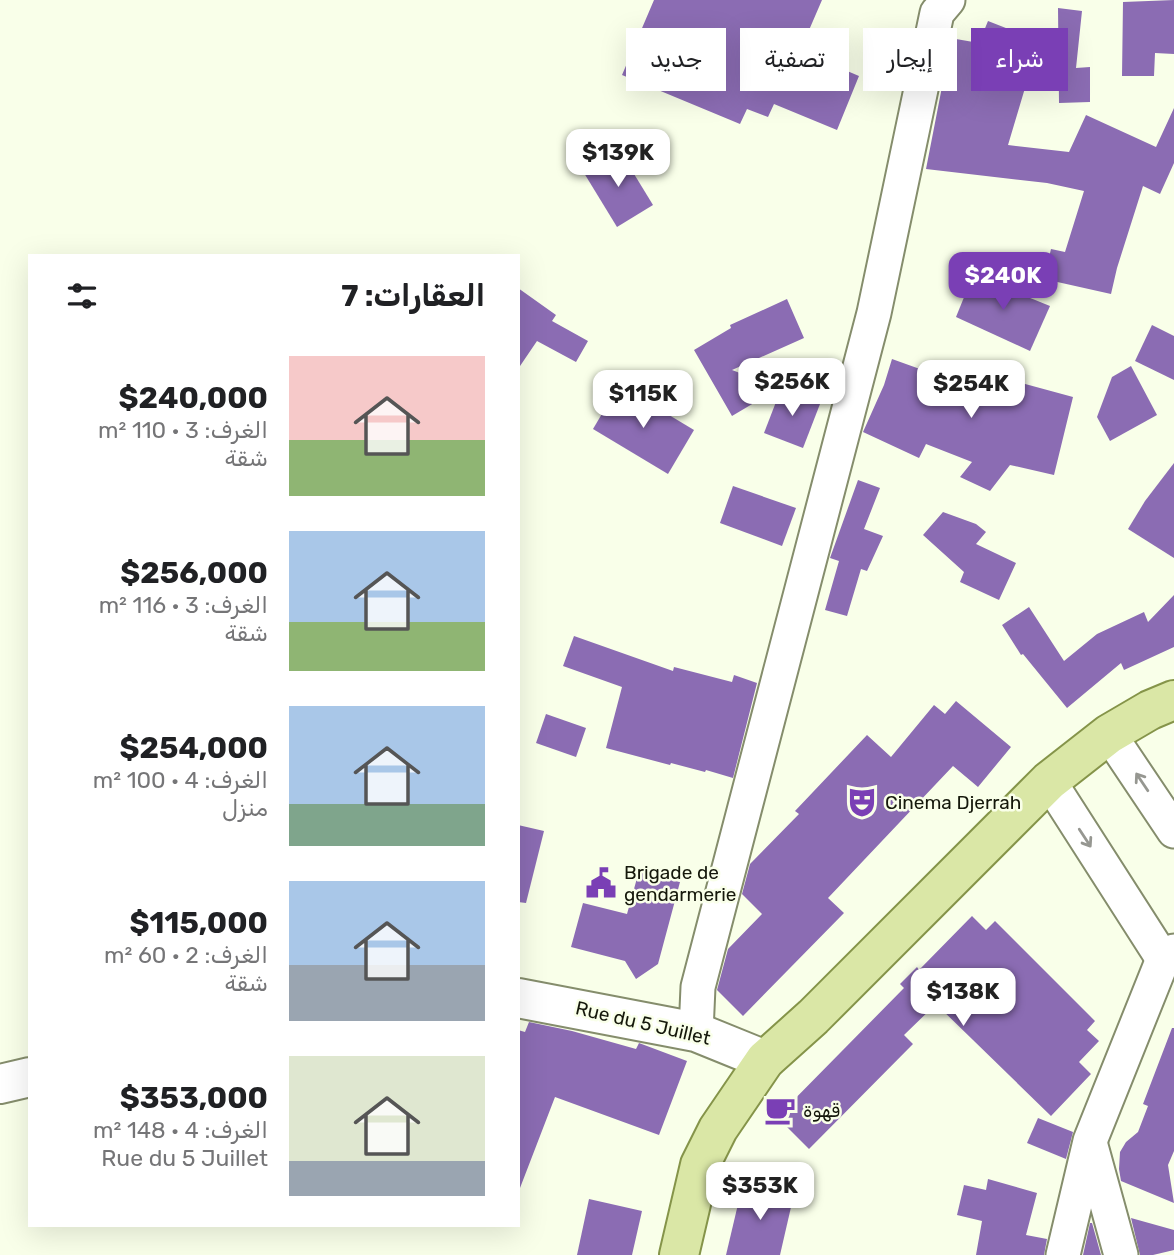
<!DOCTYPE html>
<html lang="ar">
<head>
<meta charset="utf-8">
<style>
  :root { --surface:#fff; --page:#f2f2f2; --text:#202124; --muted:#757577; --accent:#7a3fb5 }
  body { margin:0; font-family:Rubik,"Noto Naskh Arabic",sans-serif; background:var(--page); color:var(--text); direction:rtl; height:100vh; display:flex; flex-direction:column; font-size:26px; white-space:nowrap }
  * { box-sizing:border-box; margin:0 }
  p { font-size:23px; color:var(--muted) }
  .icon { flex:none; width:38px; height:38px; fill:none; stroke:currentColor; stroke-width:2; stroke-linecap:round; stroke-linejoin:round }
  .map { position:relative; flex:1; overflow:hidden; direction:ltr }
  .panel { position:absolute; left:28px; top:254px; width:492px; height:973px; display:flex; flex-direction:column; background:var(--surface); border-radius:0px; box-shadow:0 7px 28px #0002; direction:rtl }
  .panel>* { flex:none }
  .top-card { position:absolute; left:541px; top:28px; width:527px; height:63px; direction:rtl; display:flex; gap:14px }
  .price { position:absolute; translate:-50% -60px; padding:0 16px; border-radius:14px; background:#fff; color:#222; font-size:23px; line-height:46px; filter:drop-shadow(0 2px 4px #0008) }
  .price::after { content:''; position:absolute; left:50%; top:42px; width:21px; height:16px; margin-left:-10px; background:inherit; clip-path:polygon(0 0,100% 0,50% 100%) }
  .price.active { background:var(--accent); color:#fff }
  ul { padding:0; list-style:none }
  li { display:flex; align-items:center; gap:21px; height:175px; padding:0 35px }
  li span { display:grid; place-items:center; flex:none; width:196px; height:140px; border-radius:0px; color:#555 }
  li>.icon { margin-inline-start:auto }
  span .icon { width:84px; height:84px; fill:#fffc; stroke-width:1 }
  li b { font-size:30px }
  h2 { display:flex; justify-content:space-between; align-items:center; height:84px; padding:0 35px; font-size:30px }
  .chip { padding:0 24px; border-radius:0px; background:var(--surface); box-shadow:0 7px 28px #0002; font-size:24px; line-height:63px }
  .chip.active { background:var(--accent); color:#fff }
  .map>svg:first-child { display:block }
  .building { fill:#8b6cb3 }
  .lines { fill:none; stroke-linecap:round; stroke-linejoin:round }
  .street-casing { stroke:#858d6c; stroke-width:37 }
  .secondary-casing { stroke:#858d6c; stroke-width:42 }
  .primary-casing { stroke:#859449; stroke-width:42 }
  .street { stroke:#fff; stroke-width:33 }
  .secondary { stroke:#fff; stroke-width:38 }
  .primary { stroke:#dae7a6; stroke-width:38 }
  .oneway { stroke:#969791 }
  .labels { text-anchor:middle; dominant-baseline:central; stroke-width:5; stroke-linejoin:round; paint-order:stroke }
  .poi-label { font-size:19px; fill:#15180b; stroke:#f9ffe9; text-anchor:start }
  .street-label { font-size:19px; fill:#15180b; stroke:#f9ffe9 }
</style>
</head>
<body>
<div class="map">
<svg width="1174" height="1255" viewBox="0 0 1174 1255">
  <rect width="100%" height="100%" fill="#f9ffe9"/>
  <g class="building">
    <path d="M654,0H822L800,51L859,76L837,130L774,104L768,117L747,109L740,124L622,75Z"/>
    <path d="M1174,0V54L1155,53L1154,76H1122L1123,2Z"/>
    <path d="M1058,8L1082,11L1076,68L1090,67V102L1059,103Z"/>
    <path d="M988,21L1039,41L1008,145L1069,152L1086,115L1156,147L1174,108V163L1160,194L1143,186L1117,268L1111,294L1044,279L1051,249L1065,252L1084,191L1047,183L926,169L948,56L953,57L956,39L979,43Z"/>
    <path d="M620,151L653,205L617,227L584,173Z"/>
    <path d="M973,275L1050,306L1030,351L956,317Z"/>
    <path d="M518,288L556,315L552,321L588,341L576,362L537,341L518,369Z"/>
    <path d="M787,299L804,338L732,370L779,388L732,416L694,350L731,328L730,325Z"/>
    <path d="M1152,325L1174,336V380L1135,361Z"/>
    <path d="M892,359L931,373L933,363L977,371L1073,397L1054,475L1010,465L990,491L960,477L972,462L926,444L919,458L863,432L884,385Z"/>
    <path d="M1131,366L1157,415L1110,441L1097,417L1112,377Z"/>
    <path d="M619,385L694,430L668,474L593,429Z"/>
    <path d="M781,389L820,404L803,448L764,433Z"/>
    <path d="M1174,463V558L1128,529L1145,501Z"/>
    <path d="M858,480L880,488L864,529L883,536L867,571L861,569L847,616L825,610L839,561L830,558Z"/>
    <path d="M733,486L796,508L782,546L720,523Z"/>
    <path d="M943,512L976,524L986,532L976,544L1016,563L999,600L960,582L964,572L923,535Z"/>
    <path d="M1174,595V647L1124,670L1121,663L1067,708L1023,654L1021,655L1002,625L1029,607L1064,661L1097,634L1144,612L1148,622Z"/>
    <path d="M574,636L673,671L674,667L732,682L734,675L757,683L733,778L706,770L705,772L671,763L670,765L606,748L622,687L563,666Z"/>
    <path d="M956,701L1011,747L978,787L953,766L828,898L844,913L743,1016L717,990L728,949L762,914L742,894L750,864L799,814L795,811L867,735L891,757L934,705L945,714Z"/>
    <path d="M546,714L586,728L576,757L536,743Z"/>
    <path d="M518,825L544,831L526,903L518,902Z"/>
    <path d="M639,871L680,882L658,964L636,979L625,961L571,947L583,903L627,914Z"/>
    <path d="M972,916L986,930L995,921L1095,1021L1087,1030L1099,1041L1079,1062L1091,1074L1051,1116L936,1004L904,1035L913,1044L809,1149L777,1117L904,988L900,984L917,967L919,970Z"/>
    <path d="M529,1022L572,1031L636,1049L639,1043L687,1061L659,1135L555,1097L520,1188H518V1030L525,1032Z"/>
    <path d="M1172,1028H1174V1151L1168,1165L1174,1203L1121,1181L1119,1169L1120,1152L1126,1142L1138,1132L1148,1106L1143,1104Z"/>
    <path d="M1038,1118L1073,1132L1066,1159L1027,1143Z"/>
    <path d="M988,1179L1037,1193L1026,1235L1047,1239L1044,1255H976L982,1221L957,1215L964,1185L986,1190Z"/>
    <path d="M743,1183L794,1194L780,1255H726Z"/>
    <path d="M589,1199L642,1211L632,1255H577Z"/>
    <path d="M1131,1218L1174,1230V1250L1153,1255H1140Z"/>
    <path d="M1090,1223H1092L1101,1255H1083Z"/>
  </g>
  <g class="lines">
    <g class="street-casing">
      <g id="street">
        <path d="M1109,734L1174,831"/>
        <path d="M1049,781L1163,959"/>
        <path d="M696,1032L698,987L874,313L937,13L948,0"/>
        <path d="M1091,1146L1121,1255"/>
        <path d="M1063,1255L1090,1141L1163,959L1174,951"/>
      </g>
    </g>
    <g class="secondary-casing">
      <g id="secondary">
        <path d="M518,998L696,1032L765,1060"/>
        <path d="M0,1084L30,1077"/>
      </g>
    </g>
    <g class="primary-casing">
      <path id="primary" d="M679,1255L700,1165L718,1129L765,1060L813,1017L1049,781L1109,734L1150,710L1174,700"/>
    </g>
    <use href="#street" class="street"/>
    <use href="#secondary" class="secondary"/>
    <use href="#primary" class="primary"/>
  </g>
  <defs><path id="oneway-shaft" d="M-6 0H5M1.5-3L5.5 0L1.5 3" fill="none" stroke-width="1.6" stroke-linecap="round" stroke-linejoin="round" transform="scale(1.75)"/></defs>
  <g class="oneway">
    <use href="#oneway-shaft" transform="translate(1142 782) rotate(-124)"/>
    <use href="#oneway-shaft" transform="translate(1085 838) rotate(57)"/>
  </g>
  <defs>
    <g id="theatre-bare" transform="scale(2.415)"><path d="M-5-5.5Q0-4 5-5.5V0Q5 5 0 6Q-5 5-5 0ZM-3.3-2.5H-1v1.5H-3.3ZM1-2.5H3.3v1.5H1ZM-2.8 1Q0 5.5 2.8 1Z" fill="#7a3fb5" stroke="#f9ffe9" stroke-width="2.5" paint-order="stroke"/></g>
    <g id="civic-bare" transform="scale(2.415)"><path d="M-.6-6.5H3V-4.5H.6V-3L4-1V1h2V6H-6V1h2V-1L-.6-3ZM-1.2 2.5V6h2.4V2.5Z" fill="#7a3fb5" stroke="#f9ffe9" stroke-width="2.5" paint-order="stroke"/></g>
    <g id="cafe-bare" transform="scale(2.415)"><path d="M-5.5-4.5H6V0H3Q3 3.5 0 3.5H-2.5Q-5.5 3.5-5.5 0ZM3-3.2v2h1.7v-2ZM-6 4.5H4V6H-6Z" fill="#7a3fb5" stroke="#f9ffe9" stroke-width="2.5" paint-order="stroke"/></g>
  </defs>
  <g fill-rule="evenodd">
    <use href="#theatre-bare" x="862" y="802"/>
    <use href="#civic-bare" x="601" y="883"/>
    <use href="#cafe-bare" x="780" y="1110"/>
  </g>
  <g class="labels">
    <g class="poi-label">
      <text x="885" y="802">Cinema Djerrah</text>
      <text x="624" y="872">Brigade de<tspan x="624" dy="22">gendarmerie</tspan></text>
      <text x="803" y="1110">قهوة</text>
    </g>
    <g class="street-label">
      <text transform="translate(643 1023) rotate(13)">Rue du 5 Juillet</text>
    </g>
  </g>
</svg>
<b class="price" style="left:618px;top:189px">$139K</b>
<b class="price active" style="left:1003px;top:312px">$240K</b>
<b class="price" style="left:792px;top:418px">$256K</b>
<b class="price" style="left:971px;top:420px">$254K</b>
<b class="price" style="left:643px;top:430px">$115K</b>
<b class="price" style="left:963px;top:1028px">$138K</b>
<b class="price" style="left:760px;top:1222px">$353K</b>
<div class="top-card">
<a class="chip active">شراء</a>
<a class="chip">إيجار</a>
<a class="chip">تصفية</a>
<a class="chip">جديد</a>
</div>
<section class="panel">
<h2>العقارات: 7<svg class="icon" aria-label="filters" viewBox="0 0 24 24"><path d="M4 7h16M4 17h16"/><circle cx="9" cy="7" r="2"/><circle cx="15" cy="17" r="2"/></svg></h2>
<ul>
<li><span style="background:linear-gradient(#f6c9c9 60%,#8fb573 0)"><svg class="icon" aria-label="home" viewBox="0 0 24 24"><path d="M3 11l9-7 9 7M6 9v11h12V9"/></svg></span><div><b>$240,000</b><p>الغرف: 3 · 110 m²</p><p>شقة</p></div></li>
<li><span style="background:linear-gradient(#a9c7e8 65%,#8fb573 0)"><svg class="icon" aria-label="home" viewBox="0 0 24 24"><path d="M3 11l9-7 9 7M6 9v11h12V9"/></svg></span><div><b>$256,000</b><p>الغرف: 3 · 116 m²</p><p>شقة</p></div></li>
<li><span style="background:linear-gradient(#a9c7e8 70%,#7fa58c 0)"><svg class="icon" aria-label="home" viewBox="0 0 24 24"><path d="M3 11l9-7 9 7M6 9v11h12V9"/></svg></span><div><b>$254,000</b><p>الغرف: 4 · 100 m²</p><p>منزل</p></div></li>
<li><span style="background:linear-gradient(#a9c7e8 60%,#9aa5b1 0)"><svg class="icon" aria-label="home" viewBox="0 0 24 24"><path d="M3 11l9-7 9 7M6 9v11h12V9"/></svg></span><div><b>$115,000</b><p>الغرف: 2 · 60 m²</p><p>شقة</p></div></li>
<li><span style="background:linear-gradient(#dfe7d0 75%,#9aa5b1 0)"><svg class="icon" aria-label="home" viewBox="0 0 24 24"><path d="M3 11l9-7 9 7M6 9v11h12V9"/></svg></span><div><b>$353,000</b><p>الغرف: 4 · 148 m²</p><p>Rue du 5 Juillet</p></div></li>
</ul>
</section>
</div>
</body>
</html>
